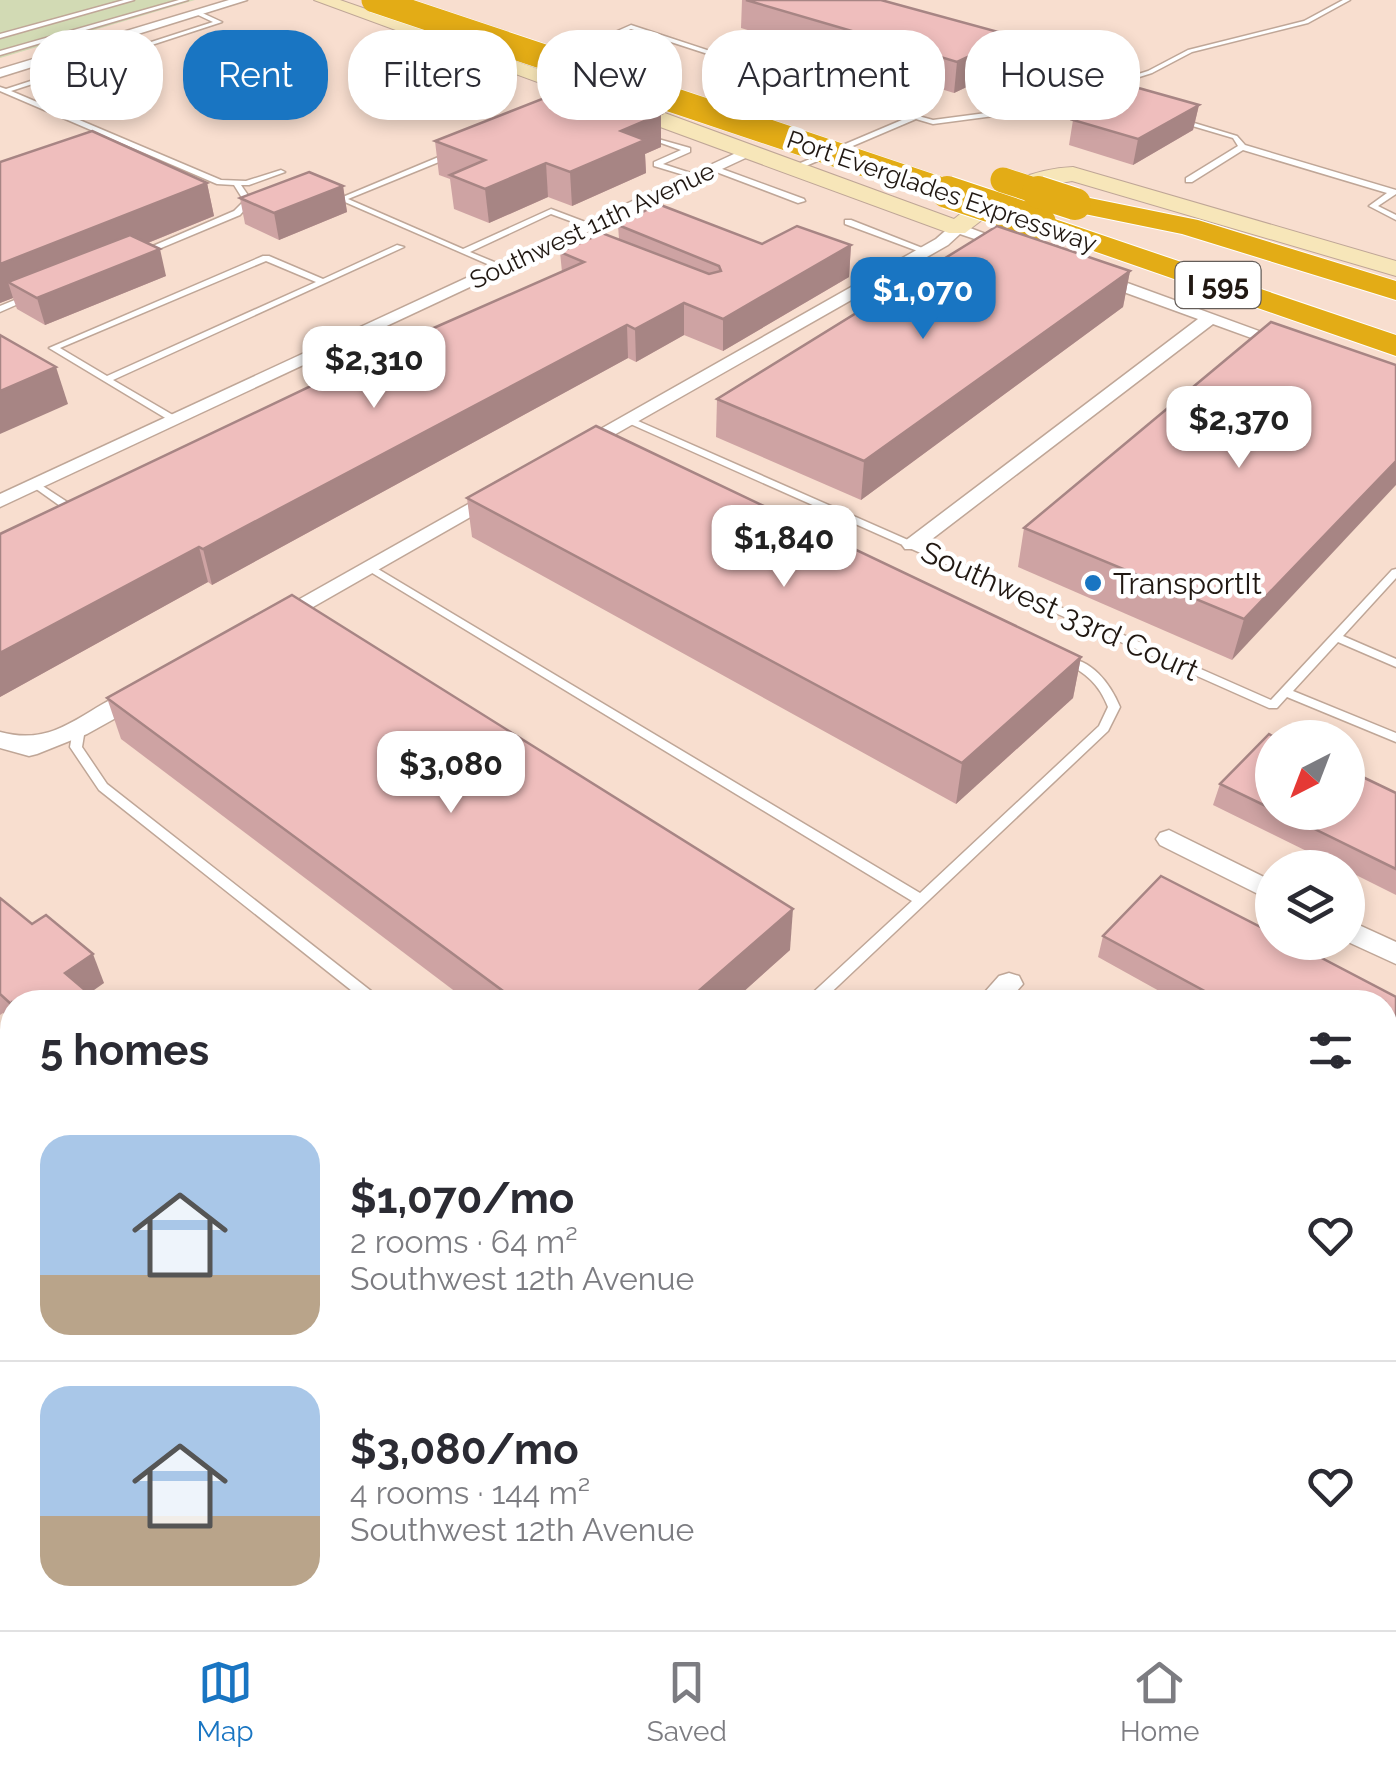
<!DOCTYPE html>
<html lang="en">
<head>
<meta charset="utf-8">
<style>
  :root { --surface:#fff; --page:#f7f7f7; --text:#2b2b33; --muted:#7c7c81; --line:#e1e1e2; --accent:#1975c2 }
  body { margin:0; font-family:Raleway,sans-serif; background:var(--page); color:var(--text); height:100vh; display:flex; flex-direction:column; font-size:38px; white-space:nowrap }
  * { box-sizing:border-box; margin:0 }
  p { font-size:32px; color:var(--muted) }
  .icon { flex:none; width:55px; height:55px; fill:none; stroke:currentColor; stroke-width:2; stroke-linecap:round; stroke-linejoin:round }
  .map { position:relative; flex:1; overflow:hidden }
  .side { position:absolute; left:0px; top:990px; width:1398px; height:640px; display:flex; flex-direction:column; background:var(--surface); border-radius:40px 40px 0 0; box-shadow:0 5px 15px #0003 }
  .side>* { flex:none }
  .top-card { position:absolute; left:30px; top:30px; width:1338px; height:90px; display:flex; gap:20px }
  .needle { width:65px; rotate:222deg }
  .tools { position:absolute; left:1255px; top:720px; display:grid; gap:20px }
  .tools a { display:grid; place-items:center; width:110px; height:110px; border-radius:50%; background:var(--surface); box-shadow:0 5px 15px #0003; font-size:50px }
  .price { position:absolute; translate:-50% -85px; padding:0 22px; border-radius:20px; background:#fff; color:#222; font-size:32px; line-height:65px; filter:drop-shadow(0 2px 5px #0008) }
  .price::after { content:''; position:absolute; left:50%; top:60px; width:30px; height:22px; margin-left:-15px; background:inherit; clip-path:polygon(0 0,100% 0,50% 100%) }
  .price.current { background:var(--accent); color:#fff }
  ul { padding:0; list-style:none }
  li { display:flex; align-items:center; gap:30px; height:250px; padding:0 40px }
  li+li { border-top:2px solid var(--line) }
  li span { display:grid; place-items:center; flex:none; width:280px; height:200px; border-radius:30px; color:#555 }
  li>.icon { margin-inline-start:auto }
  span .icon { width:120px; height:120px; fill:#fffc; stroke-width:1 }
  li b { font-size:42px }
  h2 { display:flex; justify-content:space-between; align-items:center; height:120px; padding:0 40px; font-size:42px }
  .tag { padding:0 35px; border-radius:40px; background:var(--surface); box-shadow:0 5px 15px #0003; font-size:35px; line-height:90px }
  .tag.current { background:var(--accent); color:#fff }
  .dock { display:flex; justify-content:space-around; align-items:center; height:140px; border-top:2px solid var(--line); background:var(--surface); font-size:28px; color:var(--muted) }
  .dock a { display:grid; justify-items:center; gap:5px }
  .dock .current { color:var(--accent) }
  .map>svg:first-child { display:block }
  .green { fill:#d2dab4 }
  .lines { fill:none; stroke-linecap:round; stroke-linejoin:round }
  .lane-casing { stroke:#bfa697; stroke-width:3 }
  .street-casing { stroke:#bfa697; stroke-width:3 }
  .secondary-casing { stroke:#bfa697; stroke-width:2 }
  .highway-casing { stroke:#fff; stroke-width:2 }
  .lane { fill:#fff; fill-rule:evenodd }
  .street { fill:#fff; fill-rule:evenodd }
  .secondary { fill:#f7e6b9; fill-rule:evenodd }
  .highway { fill:#e3ac16; fill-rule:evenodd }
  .highway-bridge-far1-casing { stroke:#fff; stroke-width:26; stroke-linecap:butt }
  .highway-bridge-casing { stroke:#fff; stroke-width:34; stroke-linecap:butt }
  .highway-bridge-far1 { stroke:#e3ac16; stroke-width:25 }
  .highway-bridge { stroke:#e3ac16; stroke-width:32 }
  .wall { fill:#cea3a3 }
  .shaded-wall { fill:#a78584 }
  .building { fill:#efbebd; stroke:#a78584; stroke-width:2.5 }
  .poi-dot { fill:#1975c2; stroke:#fff; stroke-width:4 }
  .labels { text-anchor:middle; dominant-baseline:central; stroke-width:9; stroke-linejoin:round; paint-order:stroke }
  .far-street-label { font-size:25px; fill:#211812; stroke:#fff }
  .shield { fill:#fff; stroke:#645d59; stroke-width:2.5 }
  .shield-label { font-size:28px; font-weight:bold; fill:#211812 }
  .poi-label { font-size:30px; fill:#211812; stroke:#fff; text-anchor:start }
  .street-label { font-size:30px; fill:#211812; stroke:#fff }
</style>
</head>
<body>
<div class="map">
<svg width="1396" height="1630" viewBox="0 0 1396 1630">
  <rect width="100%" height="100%" fill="#f8decf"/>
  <path class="green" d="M0,0H195L0,58Z"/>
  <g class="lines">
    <g class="lane-casing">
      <g id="lane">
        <path d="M124,0H134L0,38V34Z"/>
        <path d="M179,0H188L0,55V51Z"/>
        <path d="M1343,0H1350L1308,23L1192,52L1152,73L1089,93L1009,114L933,124L916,119L794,171H791V167L909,117L855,102L631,29L561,59L556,58L631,25L859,100L933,120L1009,110L1085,91L1148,71L1188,50L1304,21Z"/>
        <path d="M198,11L222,22L11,91L221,180L246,181L281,170L285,172L249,185H241L252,201L240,215L142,256H139V252L234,211L244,201L234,185L217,184L0,91V87L6,89L213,22L196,14Z"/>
        <path d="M1181,119L1237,136L1245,145L1396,190V194L1378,206L1396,215V220L1369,206L1387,193L1243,150L1192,182H1186V178L1238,146L1233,138L1179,122L1178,121Z"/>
        <path d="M644,135L690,148V152L663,164L697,175V179L654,166V162L681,150L644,137Z"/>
        <path d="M453,151H456V155L348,199L463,249L551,209L596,226L589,228L551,214L470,252L504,266V270H501L338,199Z"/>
        <path d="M714,166L804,199L805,201L798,203L711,170L710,168Z"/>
        <path d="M845,220H851L930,251L923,253L845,224Z"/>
        <path d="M397,245L404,247L113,380L178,418V422H172L49,348L263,256H269L323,279ZM266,261L316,282L107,376L60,348Z"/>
        <path d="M27,295L34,297L0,312V306Z"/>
        <path d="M366,328L407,349L408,351L401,353L363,333L362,331Z"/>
        <path d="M629,417L1271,700L1392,570L1396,569V578L1343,636L1396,659V667L1338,642L1293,691L1396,733V742L1287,697L1277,708H1269L626,422L624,420Z"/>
        <path d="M35,481L78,509V513H70L32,486V482Z"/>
        <path d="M368,563L920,893L1099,726L1108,707C1099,684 1086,673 1064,662L1062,660L1064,658C1091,658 1110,683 1120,707L1108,731L821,1002H805L807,998L912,901L364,568L363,566Z"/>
        <path d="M79,725L85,729L82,747L107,784L380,998L382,1002H366L99,790L70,747L73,729Z"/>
      </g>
    </g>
    <g class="street-casing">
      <g id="street">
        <path d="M229,0H247L0,77V69Z"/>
        <path d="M749,147L754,148V154L0,507V494Z"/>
        <path d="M952,225H962L1018,246L1010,251L960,234L948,245L584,452L577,454L567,448L936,239Z"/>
        <path d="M1088,273H1100L1297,345L1282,349L1213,324L919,549H905L902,545L905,541L1198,319L1088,279Z"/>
        <path d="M495,489L505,495L502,499L285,623L277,625L266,618Z"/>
        <path d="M142,687L154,694L150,699L87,734L37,754L29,756L0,748V732C62,749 88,701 142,687Z"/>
        <path d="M1169,830L1272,881V901L1160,845L1156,839L1160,833Z"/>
        <path d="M1348,920L1396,942V964L1348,942Z"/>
        <path d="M1009,973L1019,976L1023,984L1007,1002H976L999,976Z"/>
        <path d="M0,1141L12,1147V1180L0,1175Z"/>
        <path d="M1385,1470L1396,1475V1513L1385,1508Z"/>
        <path d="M450,1618H495L500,1630H455Z"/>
      </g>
    </g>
    <g class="secondary-casing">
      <path id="secondary" d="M314,0H340L662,112L954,219C988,190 1028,169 1073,167L1396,261V276L1072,181L1034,188L1004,203L965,233H949Z"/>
    </g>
    <g class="highway-casing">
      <g id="highway">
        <path d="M1075,195L1198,220L1396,281V300L1182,234L1065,210L1061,204L1065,198Z"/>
        <path d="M1040,214L1396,335V356L1030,229L1025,223L1030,217Z"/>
      </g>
    </g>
    <use href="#lane" class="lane"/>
    <use href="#street" class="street"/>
    <use href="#secondary" class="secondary"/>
    <use href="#highway" class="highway"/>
    <g class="highway-bridge-far1-casing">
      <g id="highway-bridge-far1">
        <path d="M374,0L954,194"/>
        <path d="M1003,180L1046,194"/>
      </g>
    </g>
    <g class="highway-bridge-casing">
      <g id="highway-bridge">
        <path d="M947,192L1040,223"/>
        <path d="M1038,192L1075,204"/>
      </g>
    </g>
    <use href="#highway-bridge-far1" class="highway-bridge-far1"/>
    <use href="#highway-bridge" class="highway-bridge"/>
  </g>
  <g class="wall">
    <path d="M742,0H881L1009,67L954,93L928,85L917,90L879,79V70L741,28Z"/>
    <path d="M1199,105L1193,130L1133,165L1069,145L1073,120Z"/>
    <path d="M435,141L661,147L645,154L646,173L572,206L548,197L489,223L454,209L450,179L439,175Z"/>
    <path d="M0,162L207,183L214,216L148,243L166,276L45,325L17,309L13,298L0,303Z"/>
    <path d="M343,186L347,212L279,240L245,224L240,198Z"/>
    <path d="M618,225L762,244L851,245L849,277L723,351L684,335L636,362L628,358L212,585L208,582L0,697V534L562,272L560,252L619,239Z"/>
    <path d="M1130,271L1123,307L861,500L716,437L717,399Z"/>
    <path d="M1396,365L1232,660L1018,567L1024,528Z"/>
    <path d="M467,498L1081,657L1073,698L956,804L472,537Z"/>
    <path d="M107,698L790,950L732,1002H469L121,739Z"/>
    <path d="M1272,738V812H1348L1396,793V895L1348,871V868H1341L1213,805L1220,784Z"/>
    <path d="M0,898L104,983L12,1002V1021L3,1013L0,1015Z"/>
    <path d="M1103,936L1396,997V1119L1385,1113V1002H1179L1098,957Z"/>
    <path d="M673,1618H852L842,1630H686Z"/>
  </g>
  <g class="shaded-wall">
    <path d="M1013,36L1009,67L954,93L957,62Z"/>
    <path d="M931,54L928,85L917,90L919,59Z"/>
    <path d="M1199,105L1193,130L1133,165L1138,139Z"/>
    <path d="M661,114V147L645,154L646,173L572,206L570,172L621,131Z"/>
    <path d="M546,163L548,197L489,223L485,189Z"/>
    <path d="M207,183L214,216L27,292L8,282L13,298L0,303V264Z"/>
    <path d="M343,186L347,212L279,240L274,213Z"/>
    <path d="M851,245L849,277L723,351V319Z"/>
    <path d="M160,249L166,276L45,325L37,298Z"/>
    <path d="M1130,271L1123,307L861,500L864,461Z"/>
    <path d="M684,303V335L636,362L635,329Z"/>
    <path d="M627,325L628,358L212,585L203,549Z"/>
    <path d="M56,367L68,404L0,434V391Z"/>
    <path d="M1396,461V485L1232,660L1244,619Z"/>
    <path d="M199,547L208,582L0,697V653Z"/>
    <path d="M1081,657L1073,698L956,804L962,763Z"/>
    <path d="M793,909L790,950L732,1002H686Z"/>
    <path d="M93,954L104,983L77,1002L65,973Z"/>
    <path d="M8,1547L12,1553V1583L1,1593L0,1554Z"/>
    <path d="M837,1618H852L842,1630H827Z"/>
  </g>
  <g class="building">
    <path d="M746,0H881L1013,36L957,62L931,54L919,59L881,48L893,43Z"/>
    <path d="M575,86L661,114L621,131L645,140L570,172L546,163L485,189L450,175L485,160L435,141Z"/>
    <path d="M1135,87L1199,105L1138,139L1073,120Z"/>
    <path d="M92,131L207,183L0,264V162Z"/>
    <path d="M309,172L343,186L274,213L240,198Z"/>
    <path d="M658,204L762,244L797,226L851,245L723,319L684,303L635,329L627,325L203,549L199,547L0,653V534L420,334L584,262L560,252L602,233L709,274L721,271L719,266L618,225Z"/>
    <path d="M997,226L1130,271L864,461L717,399Z"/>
    <path d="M130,235L160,249L37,298L8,282Z"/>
    <path d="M1271,322L1396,365V461L1244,619L1024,528Z"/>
    <path d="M0,335L56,367L0,391Z"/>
    <path d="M596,426L1081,657L962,763L467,498Z"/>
    <path d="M292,595L793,909L686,1002H518L107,698Z"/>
    <path d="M1269,734L1276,738H1272V809L1220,784Z"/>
    <path d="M1348,770L1396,793V869L1280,812H1348Z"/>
    <path d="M1161,876L1272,933V942H1291L1396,997V1092L1385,1086V1002H1225L1103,936Z"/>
    <path d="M0,898L32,924L46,915L93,954L65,973L99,1002H12V1005L0,994Z"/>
    <path d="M1063,995L1076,1002H1056Z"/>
    <path d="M1385,1267L1396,1274V1343L1390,1353L1385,1350Z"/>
    <path d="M0,1328L12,1343V1552L8,1547L0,1554Z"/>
    <path d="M1385,1571L1396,1579V1630H1285L1292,1618H1385Z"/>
    <path d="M68,1618H288L299,1630H78Z"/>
    <path d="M698,1618H837L827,1630H711Z"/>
  </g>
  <circle class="poi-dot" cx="1093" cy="583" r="10"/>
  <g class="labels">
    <g class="far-street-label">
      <text transform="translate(942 191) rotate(19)">Port Everglades Expressway</text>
      <text transform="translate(592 225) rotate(-25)">Southwest 11th Avenue</text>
    </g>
    <rect class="shield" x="1175.5" y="262" width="85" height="46" rx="8"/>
    <g class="shield-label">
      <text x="1218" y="285">I 595</text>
    </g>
    <g class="poi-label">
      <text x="1113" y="583">TransportIt</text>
    </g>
    <g class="street-label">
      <text transform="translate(1060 611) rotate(24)">Southwest 33rd Court</text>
    </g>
  </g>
</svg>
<div class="tools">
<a><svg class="needle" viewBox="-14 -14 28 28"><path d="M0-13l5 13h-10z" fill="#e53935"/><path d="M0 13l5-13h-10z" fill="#7c7c81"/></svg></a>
<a><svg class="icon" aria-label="layers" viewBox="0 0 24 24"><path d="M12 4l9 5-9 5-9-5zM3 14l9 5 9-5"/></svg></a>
</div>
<b class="price current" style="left:923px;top:342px">$1,070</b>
<b class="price" style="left:374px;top:411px">$2,310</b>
<b class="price" style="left:1239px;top:471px">$2,370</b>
<b class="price" style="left:784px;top:590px">$1,840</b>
<b class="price" style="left:451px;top:816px">$3,080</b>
<div class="top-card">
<a class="tag">Buy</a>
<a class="tag current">Rent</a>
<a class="tag">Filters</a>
<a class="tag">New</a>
<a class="tag">Apartment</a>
<a class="tag">House</a>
</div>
<section class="side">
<h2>5 homes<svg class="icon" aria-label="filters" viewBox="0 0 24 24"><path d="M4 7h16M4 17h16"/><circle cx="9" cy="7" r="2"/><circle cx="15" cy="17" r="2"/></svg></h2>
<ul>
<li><span style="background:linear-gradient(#a9c7e8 70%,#b9a48a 0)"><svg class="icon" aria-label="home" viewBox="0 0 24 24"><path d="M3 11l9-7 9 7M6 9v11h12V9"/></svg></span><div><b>$1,070/mo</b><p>2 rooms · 64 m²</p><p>Southwest 12th Avenue</p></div><svg class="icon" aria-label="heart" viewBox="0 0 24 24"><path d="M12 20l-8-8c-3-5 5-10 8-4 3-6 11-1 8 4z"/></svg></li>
<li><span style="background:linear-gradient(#a9c7e8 65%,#b9a48a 0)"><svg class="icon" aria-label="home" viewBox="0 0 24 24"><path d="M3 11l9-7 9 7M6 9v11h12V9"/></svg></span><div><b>$3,080/mo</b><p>4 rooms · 144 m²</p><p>Southwest 12th Avenue</p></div><svg class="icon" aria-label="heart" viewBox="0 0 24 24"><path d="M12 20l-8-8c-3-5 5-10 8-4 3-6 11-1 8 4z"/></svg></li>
</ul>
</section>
</div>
<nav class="dock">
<a class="current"><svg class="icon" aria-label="map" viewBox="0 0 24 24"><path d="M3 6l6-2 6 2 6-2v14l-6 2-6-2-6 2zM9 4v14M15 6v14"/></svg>Map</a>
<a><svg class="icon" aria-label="saved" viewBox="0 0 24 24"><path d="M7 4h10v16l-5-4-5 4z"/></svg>Saved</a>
<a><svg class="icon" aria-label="home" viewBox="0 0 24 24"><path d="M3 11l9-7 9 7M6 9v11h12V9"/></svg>Home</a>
</nav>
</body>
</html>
